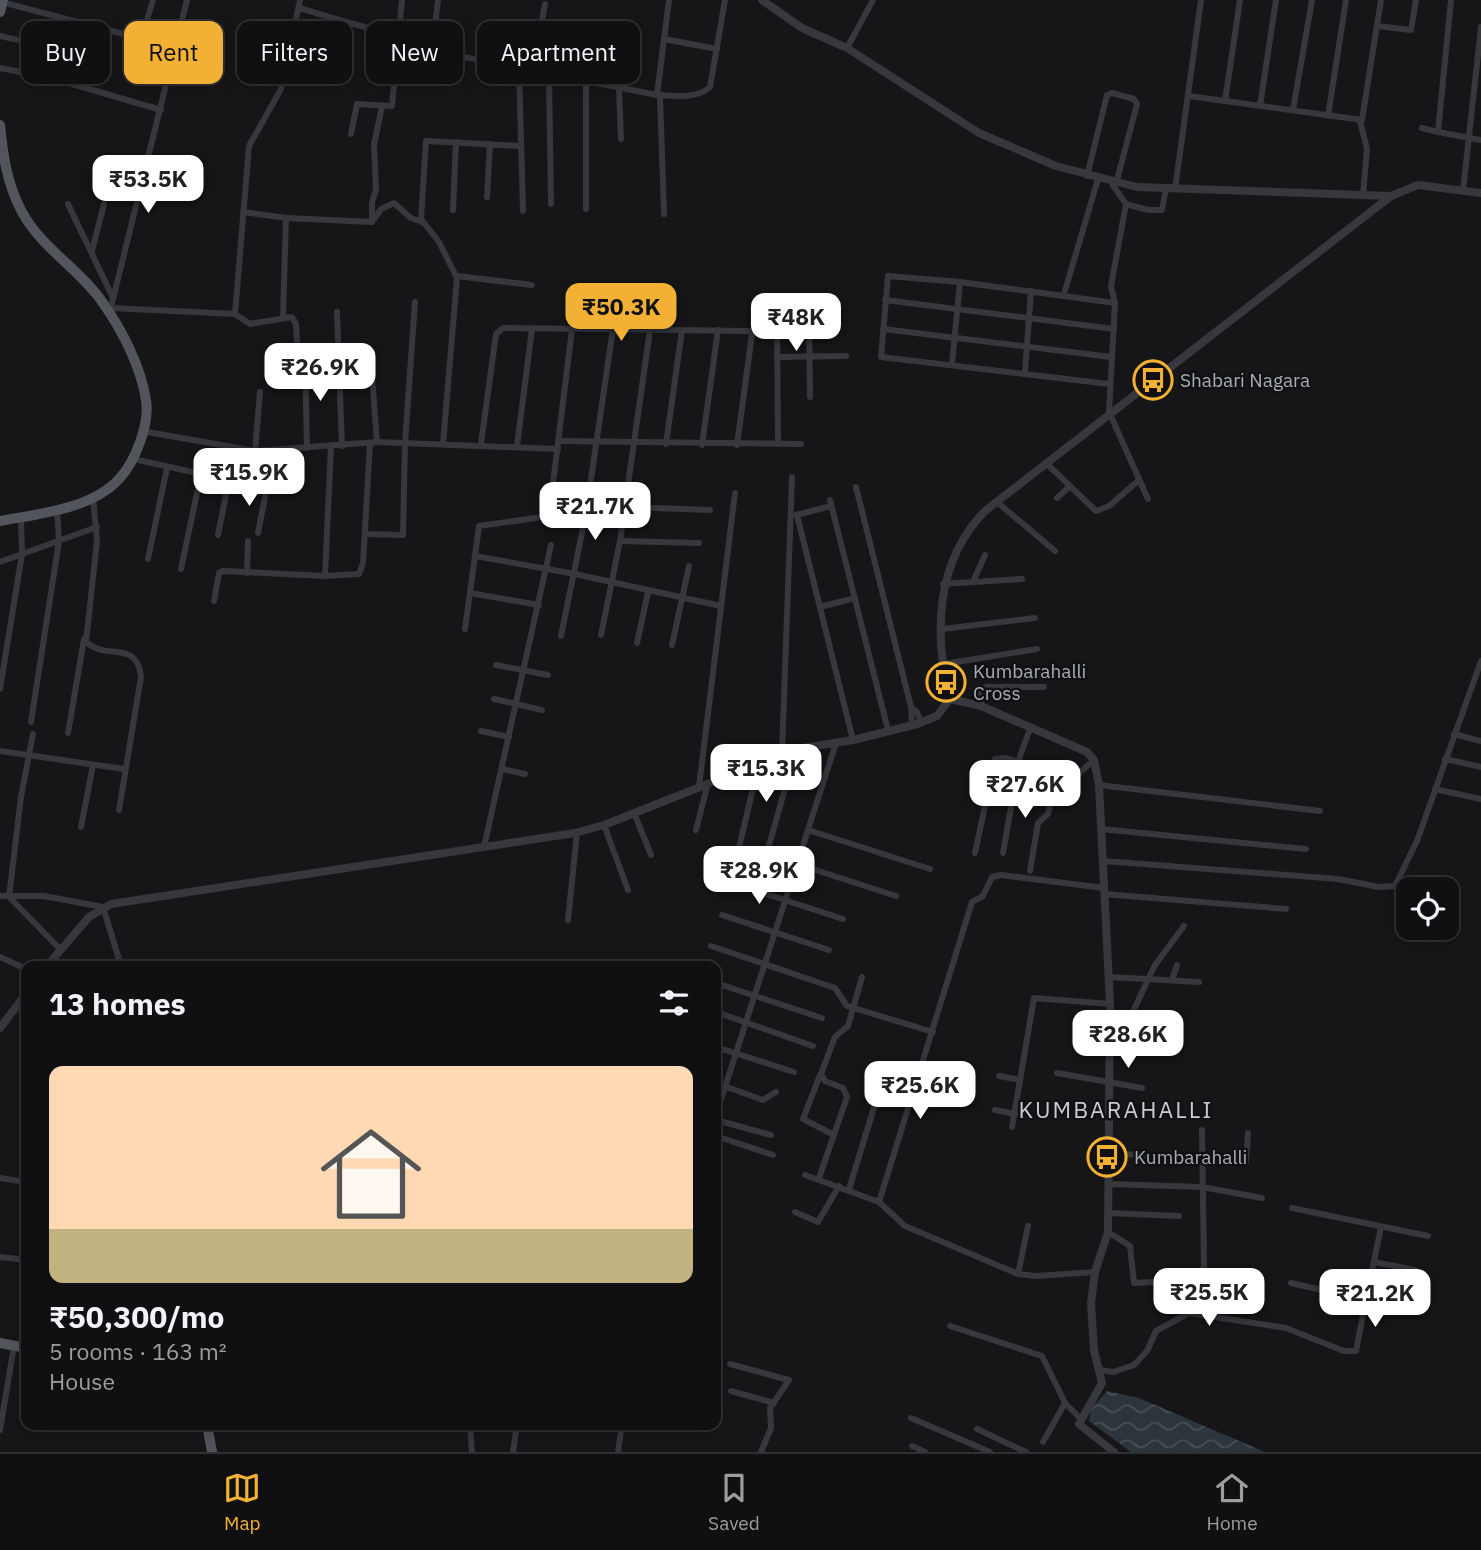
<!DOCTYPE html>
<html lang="en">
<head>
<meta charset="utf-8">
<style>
  :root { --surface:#101012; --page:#1e1e20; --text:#f1f3f6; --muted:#9c9d9f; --line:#303032; --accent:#f2b134 }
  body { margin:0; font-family:"IBM Plex Sans",sans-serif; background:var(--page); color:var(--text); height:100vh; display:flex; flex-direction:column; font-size:26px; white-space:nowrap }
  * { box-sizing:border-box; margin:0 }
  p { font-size:23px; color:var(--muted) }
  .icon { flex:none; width:38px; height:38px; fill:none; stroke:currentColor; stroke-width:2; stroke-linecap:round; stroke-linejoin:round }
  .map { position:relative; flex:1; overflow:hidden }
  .drawer { position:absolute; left:21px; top:961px; width:700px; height:469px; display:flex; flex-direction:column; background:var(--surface); border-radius:14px; box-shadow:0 4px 18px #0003,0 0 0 2px var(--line) }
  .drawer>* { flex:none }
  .top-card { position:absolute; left:21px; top:21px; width:700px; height:63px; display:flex; gap:14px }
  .tools { position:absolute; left:1396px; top:877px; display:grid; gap:14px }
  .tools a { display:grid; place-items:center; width:63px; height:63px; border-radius:14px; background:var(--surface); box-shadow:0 4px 18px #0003,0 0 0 2px var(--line); font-size:35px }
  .price { position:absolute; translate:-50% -60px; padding:0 16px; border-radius:14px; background:#fff; color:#222; font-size:23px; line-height:46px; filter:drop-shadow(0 2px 4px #0008) }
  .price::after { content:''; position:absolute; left:50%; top:42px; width:21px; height:16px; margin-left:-10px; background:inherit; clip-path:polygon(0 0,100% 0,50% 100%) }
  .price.on { background:var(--accent); color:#111 }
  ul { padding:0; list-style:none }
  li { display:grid; align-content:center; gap:14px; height:371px; padding:0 28px }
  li+li { border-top:2px solid var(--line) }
  li span { display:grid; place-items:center; height:217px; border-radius:14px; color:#555 }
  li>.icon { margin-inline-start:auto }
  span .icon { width:126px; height:126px; fill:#fffc; stroke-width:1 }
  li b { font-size:30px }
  h2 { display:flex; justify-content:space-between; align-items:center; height:84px; padding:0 28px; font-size:30px }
  .chip { padding:0 24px; border-radius:14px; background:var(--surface); box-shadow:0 4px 18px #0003,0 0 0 2px var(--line); font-size:24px; line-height:63px }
  .chip.on { background:var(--accent); color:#111 }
  .tab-bar { display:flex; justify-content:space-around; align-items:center; height:98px; border-top:2px solid var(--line); background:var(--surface); font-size:19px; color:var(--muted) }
  .tab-bar a { display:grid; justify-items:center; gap:4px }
  .tab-bar .on { color:var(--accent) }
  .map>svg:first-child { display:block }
  .water { fill:url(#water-waves) }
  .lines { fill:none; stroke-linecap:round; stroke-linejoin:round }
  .minor { stroke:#37383d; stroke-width:6 }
  .tertiary { stroke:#37383d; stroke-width:8 }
  .primary { stroke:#53555c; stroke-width:10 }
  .labels { text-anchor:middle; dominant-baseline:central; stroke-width:5; stroke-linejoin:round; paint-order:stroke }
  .poi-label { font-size:19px; fill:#a8adb8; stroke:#111113; text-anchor:start }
  .quarter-label { font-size:23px; letter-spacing:2px; fill:#c9ccd4; stroke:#111113 }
</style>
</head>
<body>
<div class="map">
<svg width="1481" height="1452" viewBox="0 0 1481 1452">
  <defs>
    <pattern id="water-waves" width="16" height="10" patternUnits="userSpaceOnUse" patternTransform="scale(1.75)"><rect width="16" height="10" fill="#2c353c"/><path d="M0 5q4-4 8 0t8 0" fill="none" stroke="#485056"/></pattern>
  </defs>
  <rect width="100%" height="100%" fill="#161618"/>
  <path class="water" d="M1107,1391L1139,1398L1265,1452H1131L1089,1421L1091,1409Z"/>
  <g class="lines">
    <g class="minor">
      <path d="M1451,0L1438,132L1481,140"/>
      <path d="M2,2L123,34"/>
      <path d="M299,8C324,15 414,46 434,33L438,0"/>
      <path d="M1377,26L1411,30L1416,0"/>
      <path d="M538,28L558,31"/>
      <path d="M143,33L153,0"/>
      <path d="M0,36L63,50"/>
      <path d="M664,39L717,49"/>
      <path d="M847,48L873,0"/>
      <path d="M454,55L657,95C673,96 698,99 710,87L725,0"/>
      <path d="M516,67L522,32L528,27L541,26L545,4"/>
      <path d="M0,68L55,79L161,110"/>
      <path d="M519,68L523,211"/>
      <path d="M549,74L551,204"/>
      <path d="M586,81V209"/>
      <path d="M619,88L621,139"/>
      <path d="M657,95L669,0"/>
      <path d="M660,95L664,214"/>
      <path d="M1189,96L1362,120L1381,0"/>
      <path d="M1225,101L1240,0"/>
      <path d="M1260,106L1276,0"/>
      <path d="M1293,110L1312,0"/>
      <path d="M1328,116L1346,0"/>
      <path d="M1360,121L1367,149L1363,195"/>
      <path d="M1422,128L1438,132"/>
      <path d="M351,134L357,104L392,106L402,0"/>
      <path d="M1087,176L1107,95L1112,93L1134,99L1137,104L1116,184"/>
      <path d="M1112,184L1126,204L1111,286L1115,303"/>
      <path d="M1175,189L1201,0"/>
      <path d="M1463,191L1481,27"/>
      <path d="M487,197L490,144"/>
      <path d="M68,204L113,298"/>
      <path d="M1126,204L1148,210H1162L1166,189"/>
      <path d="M453,210L456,142"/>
      <path d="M243,212L286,218L283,317"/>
      <path d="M286,218L372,222L381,209L394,203L411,218L422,222"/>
      <path d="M372,222V202L376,190L374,144L382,107"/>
      <path d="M92,251L104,204"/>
      <path d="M457,276L532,285"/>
      <path d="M1064,294L1098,179"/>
      <path d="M885,300L1114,329"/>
      <path d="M111,308L235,314L250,324L292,317L296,324L298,358L362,356L371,362L377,442"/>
      <path d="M809,309L810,397"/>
      <path d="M110,311L187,0"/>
      <path d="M337,312L342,446"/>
      <path d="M777,313L778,444"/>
      <path d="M235,314L249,146L281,89L300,0"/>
      <path d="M883,329L1111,357"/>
      <path d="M777,357L846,356"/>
      <path d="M305,358L307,448"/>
      <path d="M952,364L960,282"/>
      <path d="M1025,372L1031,291"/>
      <path d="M1109,384L881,357L888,276L960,282L1115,303L1109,412L1148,499"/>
      <path d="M142,431L255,451L377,442L558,449"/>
      <path d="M559,441L801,444"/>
      <path d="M443,444L457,278L439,242L421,219L426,141L521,146"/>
      <path d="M481,444L496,334L503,328L749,331L752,334L737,445"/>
      <path d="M666,444L682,330"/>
      <path d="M702,445L718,330"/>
      <path d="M517,446L532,329"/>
      <path d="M255,451L260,392"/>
      <path d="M133,459L266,488"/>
      <path d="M1046,463L1096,511L1109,506L1139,480"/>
      <path d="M856,487L911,707"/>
      <path d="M93,497L97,541L86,642C107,661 137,639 141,677L119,810"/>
      <path d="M1057,498L1070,486"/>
      <path d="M830,500L888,730"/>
      <path d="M997,502L1055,551"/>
      <path d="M625,507L710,510"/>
      <path d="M796,515L831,506"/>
      <path d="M797,515L853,740"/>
      <path d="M258,533L271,466"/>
      <path d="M365,534L403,535L405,443L415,302"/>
      <path d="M218,535L229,480"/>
      <path d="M620,541L699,543"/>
      <path d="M475,556L575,574L721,606"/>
      <path d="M148,559L167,468"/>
      <path d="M0,562L97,527"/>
      <path d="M181,569L201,474"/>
      <path d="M247,573L248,541"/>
      <path d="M325,576L359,574L363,563L370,443"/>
      <path d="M973,582L985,555"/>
      <path d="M943,584L1022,579"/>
      <path d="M470,593L539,605"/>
      <path d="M214,601L219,573L223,571L325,576L331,446"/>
      <path d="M820,607L855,598"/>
      <path d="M465,629L479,526L549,516L572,329"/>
      <path d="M942,629L1035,618"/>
      <path d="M601,635L620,541L650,330"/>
      <path d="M561,636L586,513L613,329"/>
      <path d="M637,643L648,592"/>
      <path d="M672,645L689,566"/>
      <path d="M944,664L1037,649"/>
      <path d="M496,665L548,675"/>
      <path d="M0,689L22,554L21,517"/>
      <path d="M494,699L542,710"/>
      <path d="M981,706V691L986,687H1044"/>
      <path d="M31,722L59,541L57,510"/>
      <path d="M912,725L911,707L917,712L921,723"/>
      <path d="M481,731L509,737"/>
      <path d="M68,733L84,639"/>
      <path d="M33,734L21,797L9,897L59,948"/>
      <path d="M1454,734L1481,741"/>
      <path d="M0,751L124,769"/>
      <path d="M782,754L792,477"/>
      <path d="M1445,759L1481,767"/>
      <path d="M502,769L525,774"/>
      <path d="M1099,785L1320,811"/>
      <path d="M699,787L735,493"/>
      <path d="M1435,789L1481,799"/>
      <path d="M634,813L651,855"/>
      <path d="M604,825L628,890"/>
      <path d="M81,827L93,765"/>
      <path d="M1101,829L1306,849"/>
      <path d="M696,830L708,783"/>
      <path d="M808,830L930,869"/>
      <path d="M484,847L551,545"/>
      <path d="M975,853L995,759L1005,758L1019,762"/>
      <path d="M1003,853L1020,756L1030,729"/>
      <path d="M737,856L759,763"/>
      <path d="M1103,861L1338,879L1379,887L1395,886L1417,841L1481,661"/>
      <path d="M797,864L896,896"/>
      <path d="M763,867L796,749"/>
      <path d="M1030,871L1038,823L1048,814L1056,781L1077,775L1094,760"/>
      <path d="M742,886L843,919"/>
      <path d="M1104,894L1286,909"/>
      <path d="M0,896H44L103,907L121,966"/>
      <path d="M722,915L829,950"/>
      <path d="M568,920L577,833"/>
      <path d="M711,946L835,988L847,1006L933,1032"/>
      <path d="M0,957L26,969"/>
      <path d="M1109,977L1199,982"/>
      <path d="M1172,980L1177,965"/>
      <path d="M716,983L822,1018"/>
      <path d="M716,1012L813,1046"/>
      <path d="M1111,1031L1128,1022L1155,965L1184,926"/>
      <path d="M716,1047L794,1072"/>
      <path d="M1057,1073L1142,1088"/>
      <path d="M820,1075L803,1119L834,1135"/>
      <path d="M999,1076L1020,1080"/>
      <path d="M716,1083L763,1100L776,1092"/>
      <path d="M995,1110L1015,1114"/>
      <path d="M716,1115L836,743"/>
      <path d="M716,1120L771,1135"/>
      <path d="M1012,1127L1034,998L1110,1004"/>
      <path d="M1202,1130L1204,1267L1192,1280L1189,1313L1286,1328L1344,1351H1356L1366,1300L1291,1283"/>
      <path d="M716,1136L773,1155"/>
      <path d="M1107,1153L1246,1162L1248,1133"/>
      <path d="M805,1175L879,1202L905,1226L1018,1274L1036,1276L1095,1272"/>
      <path d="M0,1178L26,1182"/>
      <path d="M819,1178L847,1097L843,1088L825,1081L821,1074L835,1037L848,1026L862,977"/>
      <path d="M1108,1184L1202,1187L1262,1198"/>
      <path d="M849,1189L881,1085L886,1082L915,1090"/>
      <path d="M879,1202L972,902L983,896L992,877L1001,875L1104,888"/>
      <path d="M1292,1208L1428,1236"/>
      <path d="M795,1212L818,1222L839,1186"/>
      <path d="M1108,1213L1179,1216"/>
      <path d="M1381,1227L1366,1300L1406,1307"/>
      <path d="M1108,1232L1130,1246L1134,1283L1192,1280"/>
      <path d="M0,1257L26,1260"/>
      <path d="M1374,1262L1415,1270"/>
      <path d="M1018,1274L1028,1226"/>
      <path d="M950,1326L1042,1356L1065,1403L1080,1418"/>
      <path d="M730,1364L789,1380L770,1408L771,1428L761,1452"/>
      <path d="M1100,1370L1113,1372L1134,1365L1147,1351L1156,1331L1189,1313"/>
      <path d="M731,1391L774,1403"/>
      <path d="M911,1418L990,1452"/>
      <path d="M470,1424L472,1452"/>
      <path d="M977,1429L1026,1452"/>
      <path d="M0,1430L14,1346"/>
      <path d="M1043,1442L1065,1403"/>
      <path d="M912,1446L925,1452"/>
      <path d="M513,1452L517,1424"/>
      <path d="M618,1452L622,1424"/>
    </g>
    <g class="tertiary">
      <path d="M762,0L802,28L847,48L979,133L1056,166L1137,187L1391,196"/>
      <path d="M950,699L981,706L1087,752L1094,760L1099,785L1110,1004L1108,1232L1095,1272L1091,1303L1094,1350L1102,1383L1079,1424L1114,1452"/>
      <path d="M47,966L89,917L111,904L575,833L604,825L796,749L853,740L917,724L937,716L950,699C933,633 936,561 985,511L1391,196L1418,185L1481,193"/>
      <path d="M0,1028L26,994"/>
    </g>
    <g class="primary">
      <path d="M0,12L3,0"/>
      <path d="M0,125C3,156 7,184 22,212C42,249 80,269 103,303C122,330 141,367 146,400C150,424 135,462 119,479C92,509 38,514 0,521"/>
      <path d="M0,1343L26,1348"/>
      <path d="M207,1424L212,1452"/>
    </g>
  </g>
  <defs>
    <g id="bus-ring" transform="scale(2.0125)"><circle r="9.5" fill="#111113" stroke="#f2b134" stroke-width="1.5"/><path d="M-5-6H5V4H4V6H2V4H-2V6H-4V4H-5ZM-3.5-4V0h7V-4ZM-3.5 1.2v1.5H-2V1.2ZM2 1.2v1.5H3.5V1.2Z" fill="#f2b134"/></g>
  </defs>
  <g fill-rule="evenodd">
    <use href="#bus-ring" x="1153" y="380"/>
    <use href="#bus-ring" x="946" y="682"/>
    <use href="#bus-ring" x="1107" y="1157"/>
  </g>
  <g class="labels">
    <g class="poi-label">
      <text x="1180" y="380">Shabari Nagara</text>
      <text x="973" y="671">Kumbarahalli<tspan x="973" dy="22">Cross</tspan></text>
      <text x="1134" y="1157">Kumbarahalli</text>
    </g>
    <g class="quarter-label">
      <text x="1116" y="1109">KUMBARAHALLI</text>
    </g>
  </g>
</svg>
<div class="tools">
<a><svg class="icon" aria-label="locate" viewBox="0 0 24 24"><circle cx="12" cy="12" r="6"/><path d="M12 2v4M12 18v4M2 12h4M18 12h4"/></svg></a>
</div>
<b class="price" style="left:148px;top:215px">₹53.5K</b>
<b class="price on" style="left:621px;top:343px">₹50.3K</b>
<b class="price" style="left:796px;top:353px">₹48K</b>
<b class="price" style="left:320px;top:403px">₹26.9K</b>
<b class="price" style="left:249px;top:508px">₹15.9K</b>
<b class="price" style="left:595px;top:542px">₹21.7K</b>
<b class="price" style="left:766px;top:804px">₹15.3K</b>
<b class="price" style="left:1025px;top:820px">₹27.6K</b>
<b class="price" style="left:759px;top:906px">₹28.9K</b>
<b class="price" style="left:1128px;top:1070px">₹28.6K</b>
<b class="price" style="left:920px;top:1121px">₹25.6K</b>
<b class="price" style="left:1209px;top:1328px">₹25.5K</b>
<b class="price" style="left:1375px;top:1329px">₹21.2K</b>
<div class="top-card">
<a class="chip">Buy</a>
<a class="chip on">Rent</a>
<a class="chip">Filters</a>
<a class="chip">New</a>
<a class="chip">Apartment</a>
</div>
<section class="drawer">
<h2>13 homes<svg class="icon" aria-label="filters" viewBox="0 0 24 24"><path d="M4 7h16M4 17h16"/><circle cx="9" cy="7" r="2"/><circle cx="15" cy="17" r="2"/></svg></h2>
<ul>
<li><span style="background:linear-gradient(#ffd9b3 75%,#c2b280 0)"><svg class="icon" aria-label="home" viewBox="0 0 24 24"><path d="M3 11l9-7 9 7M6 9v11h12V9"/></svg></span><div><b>₹50,300/mo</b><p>5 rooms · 163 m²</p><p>House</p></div></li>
</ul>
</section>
</div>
<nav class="tab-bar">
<a class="on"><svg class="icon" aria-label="map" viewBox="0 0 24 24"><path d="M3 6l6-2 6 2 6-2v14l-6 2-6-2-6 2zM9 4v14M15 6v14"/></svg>Map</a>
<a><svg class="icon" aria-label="saved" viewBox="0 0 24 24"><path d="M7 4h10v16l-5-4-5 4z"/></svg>Saved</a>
<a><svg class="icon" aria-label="home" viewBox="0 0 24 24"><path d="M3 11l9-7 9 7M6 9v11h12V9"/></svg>Home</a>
</nav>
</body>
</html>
